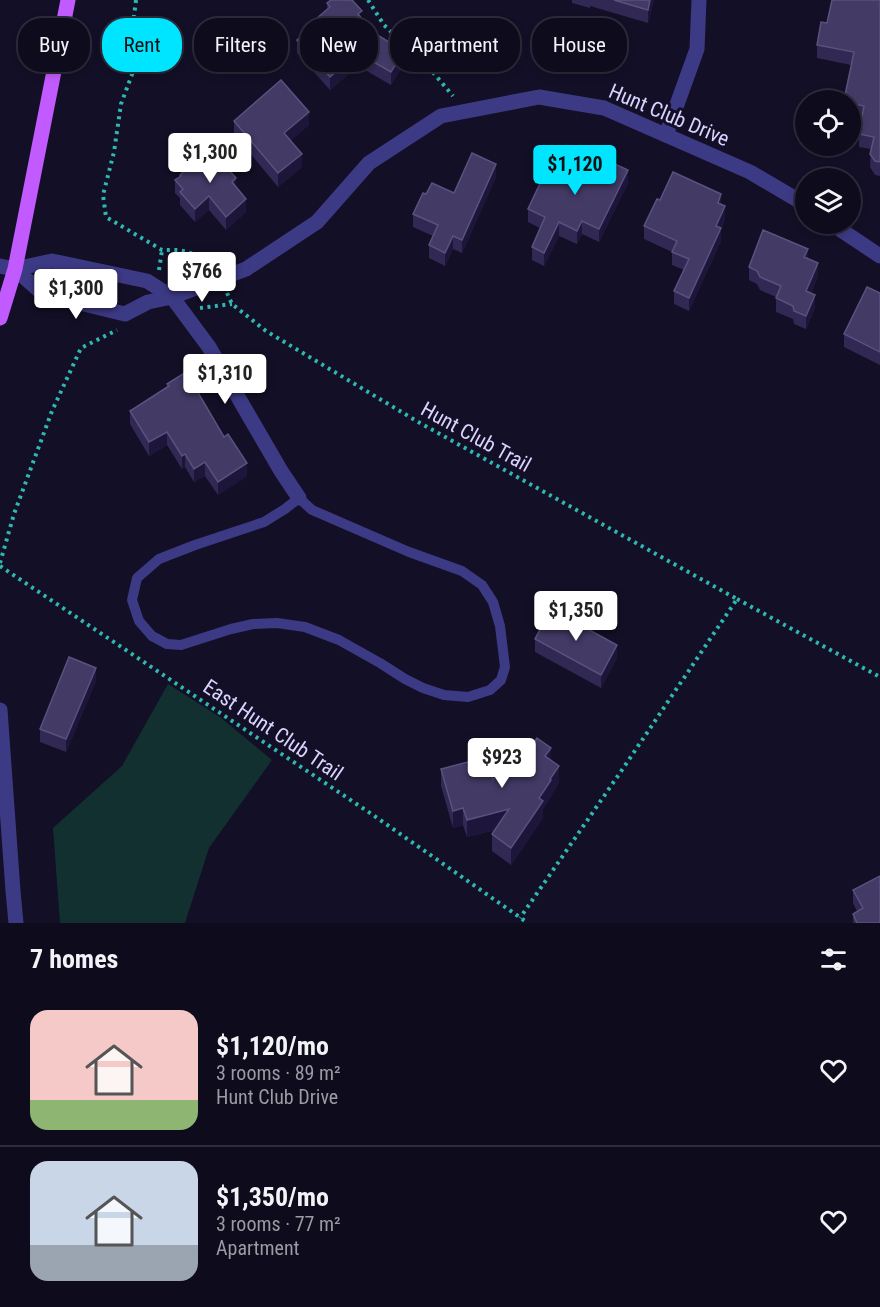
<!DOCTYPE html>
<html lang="en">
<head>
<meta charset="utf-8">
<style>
  :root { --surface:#0e0b1c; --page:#1c1929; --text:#f1f3f6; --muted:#9b9ba3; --line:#2e2b3b; --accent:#00e5ff }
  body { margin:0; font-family:"Roboto Condensed",sans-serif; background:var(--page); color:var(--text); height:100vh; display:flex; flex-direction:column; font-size:22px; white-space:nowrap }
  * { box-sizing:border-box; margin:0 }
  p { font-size:20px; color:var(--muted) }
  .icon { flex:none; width:33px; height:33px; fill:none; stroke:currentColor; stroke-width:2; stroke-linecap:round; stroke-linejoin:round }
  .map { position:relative; height:923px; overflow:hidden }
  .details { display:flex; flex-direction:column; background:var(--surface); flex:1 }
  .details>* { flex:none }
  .hud { position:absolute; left:18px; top:18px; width:844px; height:54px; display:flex; gap:12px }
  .controls { position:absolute; left:795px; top:90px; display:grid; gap:12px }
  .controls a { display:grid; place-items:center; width:66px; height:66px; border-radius:50%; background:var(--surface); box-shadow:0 3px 9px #0003,0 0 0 2px var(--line); font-size:30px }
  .price { position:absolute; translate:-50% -51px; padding:0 14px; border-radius:6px; background:#fff; color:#222; font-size:20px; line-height:39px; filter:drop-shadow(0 2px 3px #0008) }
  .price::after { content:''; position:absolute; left:50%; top:36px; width:18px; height:14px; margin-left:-9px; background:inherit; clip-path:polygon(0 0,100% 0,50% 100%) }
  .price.current { background:var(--accent); color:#111 }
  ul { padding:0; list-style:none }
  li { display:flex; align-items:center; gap:18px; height:150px; padding:0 30px }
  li+li { border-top:2px solid var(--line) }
  li span { display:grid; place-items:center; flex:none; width:168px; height:120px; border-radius:18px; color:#555 }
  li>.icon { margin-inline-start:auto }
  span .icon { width:72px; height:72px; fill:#fffc; stroke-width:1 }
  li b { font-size:26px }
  h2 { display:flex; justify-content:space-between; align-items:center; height:72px; padding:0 30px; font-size:26px }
  .tag { padding:0 21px; border-radius:24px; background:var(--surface); box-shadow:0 3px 9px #0003,0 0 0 2px var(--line); font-size:21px; line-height:54px }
  .tag.current { background:var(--accent); color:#111 }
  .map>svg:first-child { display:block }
  .grass { fill:#12302f }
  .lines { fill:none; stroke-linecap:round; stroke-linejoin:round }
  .path { stroke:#2fb8b0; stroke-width:4; stroke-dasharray:3 4.5; stroke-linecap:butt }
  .lane { stroke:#3d3a85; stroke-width:10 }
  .street { stroke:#3d3a85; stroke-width:15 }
  .primary { stroke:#c25bff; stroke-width:15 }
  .wall { fill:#312854 }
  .shaded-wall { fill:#1d163a }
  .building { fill:#433a66; stroke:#5a527e; stroke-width:1.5 }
  .labels { text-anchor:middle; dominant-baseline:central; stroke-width:6; stroke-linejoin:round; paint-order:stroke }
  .street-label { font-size:21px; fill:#d9d4ff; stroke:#130f26 }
</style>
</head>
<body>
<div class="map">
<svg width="880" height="923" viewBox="0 0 880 923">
  <rect width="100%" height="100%" fill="#130f26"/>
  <path class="grass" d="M168,684L220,717L272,760L209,848L185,923H60L53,828L122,766Z"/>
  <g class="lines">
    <g class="path">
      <path d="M136,0L132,32L137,61L121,104L114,152L103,195L106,217L162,250H179L212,259L214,264"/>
      <path d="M368,0L384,25L431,70L453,96"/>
      <path d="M159,270L162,250"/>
      <path d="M227,293L232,304L266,331L420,423L737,599L624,767L520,918"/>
      <path d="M200,308L232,304"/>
      <path d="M0,563L14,514L52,411L81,348L117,330"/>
      <path d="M0,566L373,815L528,923"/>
      <path d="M737,599L880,677"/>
    </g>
    <path class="lane" d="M299,498L312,510L409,552L462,571L482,585L493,602L500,626L505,667L501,680L490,690L468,697L444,695L423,688L405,679L380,663L339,640L305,627L277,623L253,624L231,629L181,645L167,644L152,636L139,621L132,600L137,578L159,559L195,545L264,522L285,509Z"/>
    <g class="street">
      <path d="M666,135L697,49L699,0"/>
      <path d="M832,224L880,256"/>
      <path d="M0,266L15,269L52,261L147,281L172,297L209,347L281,471L299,498"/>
      <path d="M15,269L43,294L125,314L148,302L172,297L246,269L317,222L369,163L441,116L539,97L604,108L750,172L806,205"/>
      <path d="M0,710L13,891L16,923"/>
    </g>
    <path class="primary" d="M0,318L15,269L68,0"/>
  </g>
  <g class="wall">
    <path d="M572,0H654L648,23L590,6V8L572,3Z"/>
    <path d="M880,0V176L875,175L870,167L871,149L859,147V134L862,119L850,117L851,65L817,58V45Z"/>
    <path d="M327,3L362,19L404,64L391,85L358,66L330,90L297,53V40L310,28V24L327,9Z"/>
    <path d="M234,121L309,125L290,141L302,167L278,187L234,134Z"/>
    <path d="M589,169L628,183L599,242L582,234L577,244L559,236L544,266L532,260V247L540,228L528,222V209Z"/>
    <path d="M180,175L236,187L246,212L226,230L209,210L195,222L180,205V198L175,193V180L180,177Z"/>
    <path d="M496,177L462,253L453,249L445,266L429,258V245L433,236L413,227V214L426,194L454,193Z"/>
    <path d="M660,200L721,204L725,219L721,229V241L689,311L674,304V291L684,270L672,265V252L644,239V226Z"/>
    <path d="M808,259L818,276L811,293L815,308L806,329L794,324L793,319L776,312V297L760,290L757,284L749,280V267Z"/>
    <path d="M880,293V365L844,347V334Z"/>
    <path d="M167,384L247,476L218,495L205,476L194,482L185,467L182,469L167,445L149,456L130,424V411L167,387Z"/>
    <path d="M535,639L617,658L601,688L535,652Z"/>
    <path d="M96,681L66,752L40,742V729Z"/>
    <path d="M524,757L551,760L559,783L543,809V818L511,865L492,851V834L495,830L467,837L463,825L453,828L441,786V769L493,780L508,763Z"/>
    <path d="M853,890L880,923H853V914L857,911L853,903Z"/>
  </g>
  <g class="shaded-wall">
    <path d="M650,0H654L648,23V10Z"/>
    <path d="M404,51V64L391,85V72Z"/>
    <path d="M358,53V66L330,90V77Z"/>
    <path d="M309,112V125L284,146V133Z"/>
    <path d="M302,154V167L278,187V173Z"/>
    <path d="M496,164V177L462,253V240Z"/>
    <path d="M628,170V183L599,242V229Z"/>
    <path d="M236,178V191L232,182Z"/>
    <path d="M721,194V207L718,203Z"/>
    <path d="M209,196V210L195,222V209Z"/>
    <path d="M246,199V212L226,230V217Z"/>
    <path d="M725,206V219L721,229V241L689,311V298L716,226Z"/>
    <path d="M582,221V234L577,244V231Z"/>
    <path d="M559,222V236L544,266V253Z"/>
    <path d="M453,236V249L445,266V253Z"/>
    <path d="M808,249V262L804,257Z"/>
    <path d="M818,263V276L806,304V291Z"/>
    <path d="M815,295V308L806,329V316Z"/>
    <path d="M167,432V445L149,456V442Z"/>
    <path d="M185,454V467L182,469V456Z"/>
    <path d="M205,462V476L194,482V469Z"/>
    <path d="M247,463V476L218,495V482Z"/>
    <path d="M617,645V658L601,688V675Z"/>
    <path d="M96,668V681L66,752V739Z"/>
    <path d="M551,748V765L545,756Z"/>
    <path d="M559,766V783L543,809V818L511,865V848L550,779Z"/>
    <path d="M463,808V825L453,828V811Z"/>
    <path d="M509,809V826L467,837V820Z"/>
  </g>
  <g class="building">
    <path d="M331,0H352L362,11L358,14L374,33L404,51L391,72L358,53L330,77L297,40L312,26L310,24L330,7L327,3Z"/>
    <path d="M614,0H650L648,10Z"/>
    <path d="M832,0H880V162L875,161L870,154L874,137L859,134L864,106L850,103V100H844L854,52L817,45L821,22L827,23Z"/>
    <path d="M281,80L309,112L284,133L302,154L278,173L234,121Z"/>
    <path d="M209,148L236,178L232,182L246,199L226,217L209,196L195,209L180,192L183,189L175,180L181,176L180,175Z"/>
    <path d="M472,153L496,164L462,240L453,236L445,253L429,245L438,225L413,214L423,193L426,194L432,183L454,193Z"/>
    <path d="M552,158L566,165L568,159L589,169L593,160L602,164L604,159L628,170L599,229L582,221L577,231L559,222L544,253L532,247L545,217L528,209Z"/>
    <path d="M673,172L721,194L718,203L725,206L716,226L721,228L689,298L674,291L689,259L672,252L677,241L644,226L657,199L660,200Z"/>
    <path d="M763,230L808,249L804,257L818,263L806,291L815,295L806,316L794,311L793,306L776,298L781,286L760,277L757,271L749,267Z"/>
    <path d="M867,287L880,293V352L844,334Z"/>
    <path d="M186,372L224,437L228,434L247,463L218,482L205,462L194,469L185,454L182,456L167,432L149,442L130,411L169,386L167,384Z"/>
    <path d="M551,609L617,645L601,675L535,639Z"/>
    <path d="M69,657L96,668L66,739L40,729Z"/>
    <path d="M537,738L551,748L545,756L559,766L550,779L551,780L539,798L543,801L511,848L492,834L509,809L467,820L463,808L453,811L441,769L487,757L493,780L505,762L508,763L516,751L524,757Z"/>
    <path d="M880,876V923H857L853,914L863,908L853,890Z"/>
  </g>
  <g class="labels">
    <g class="street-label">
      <text transform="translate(669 115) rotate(23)">Hunt Club Drive</text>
      <text transform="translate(476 437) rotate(29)">Hunt Club Trail</text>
      <text transform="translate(273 730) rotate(34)">East Hunt Club Trail</text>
    </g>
  </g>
</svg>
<div class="controls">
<a><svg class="icon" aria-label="locate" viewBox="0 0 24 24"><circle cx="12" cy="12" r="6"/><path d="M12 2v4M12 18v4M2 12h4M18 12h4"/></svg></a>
<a><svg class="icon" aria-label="layers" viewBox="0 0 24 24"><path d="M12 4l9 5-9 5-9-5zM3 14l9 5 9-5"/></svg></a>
</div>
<b class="price" style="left:210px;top:184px">$1,300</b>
<b class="price current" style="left:575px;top:196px">$1,120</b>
<b class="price" style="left:202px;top:303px">$766</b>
<b class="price" style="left:76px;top:320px">$1,300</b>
<b class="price" style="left:225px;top:405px">$1,310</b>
<b class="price" style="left:576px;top:642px">$1,350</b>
<b class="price" style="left:502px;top:789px">$923</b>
<div class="hud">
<a class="tag">Buy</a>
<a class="tag current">Rent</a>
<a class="tag">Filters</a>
<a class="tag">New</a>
<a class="tag">Apartment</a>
<a class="tag">House</a>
</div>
</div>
<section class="details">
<h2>7 homes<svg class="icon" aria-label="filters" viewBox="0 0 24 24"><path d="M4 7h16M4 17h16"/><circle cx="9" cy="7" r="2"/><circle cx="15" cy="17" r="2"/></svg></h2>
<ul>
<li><span style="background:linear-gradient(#f6c9c9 75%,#8fb573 0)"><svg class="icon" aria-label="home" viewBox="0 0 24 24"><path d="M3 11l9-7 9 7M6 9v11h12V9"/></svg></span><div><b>$1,120/mo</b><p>3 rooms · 89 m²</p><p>Hunt Club Drive</p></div><svg class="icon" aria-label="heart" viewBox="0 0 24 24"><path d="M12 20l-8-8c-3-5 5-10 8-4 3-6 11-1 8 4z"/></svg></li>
<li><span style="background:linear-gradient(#c9d6e8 70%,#9aa5b1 0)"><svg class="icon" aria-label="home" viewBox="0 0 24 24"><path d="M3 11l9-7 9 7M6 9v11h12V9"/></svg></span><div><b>$1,350/mo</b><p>3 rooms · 77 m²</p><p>Apartment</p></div><svg class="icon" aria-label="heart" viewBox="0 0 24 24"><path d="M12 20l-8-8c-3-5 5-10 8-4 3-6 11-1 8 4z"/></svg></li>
</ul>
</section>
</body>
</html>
